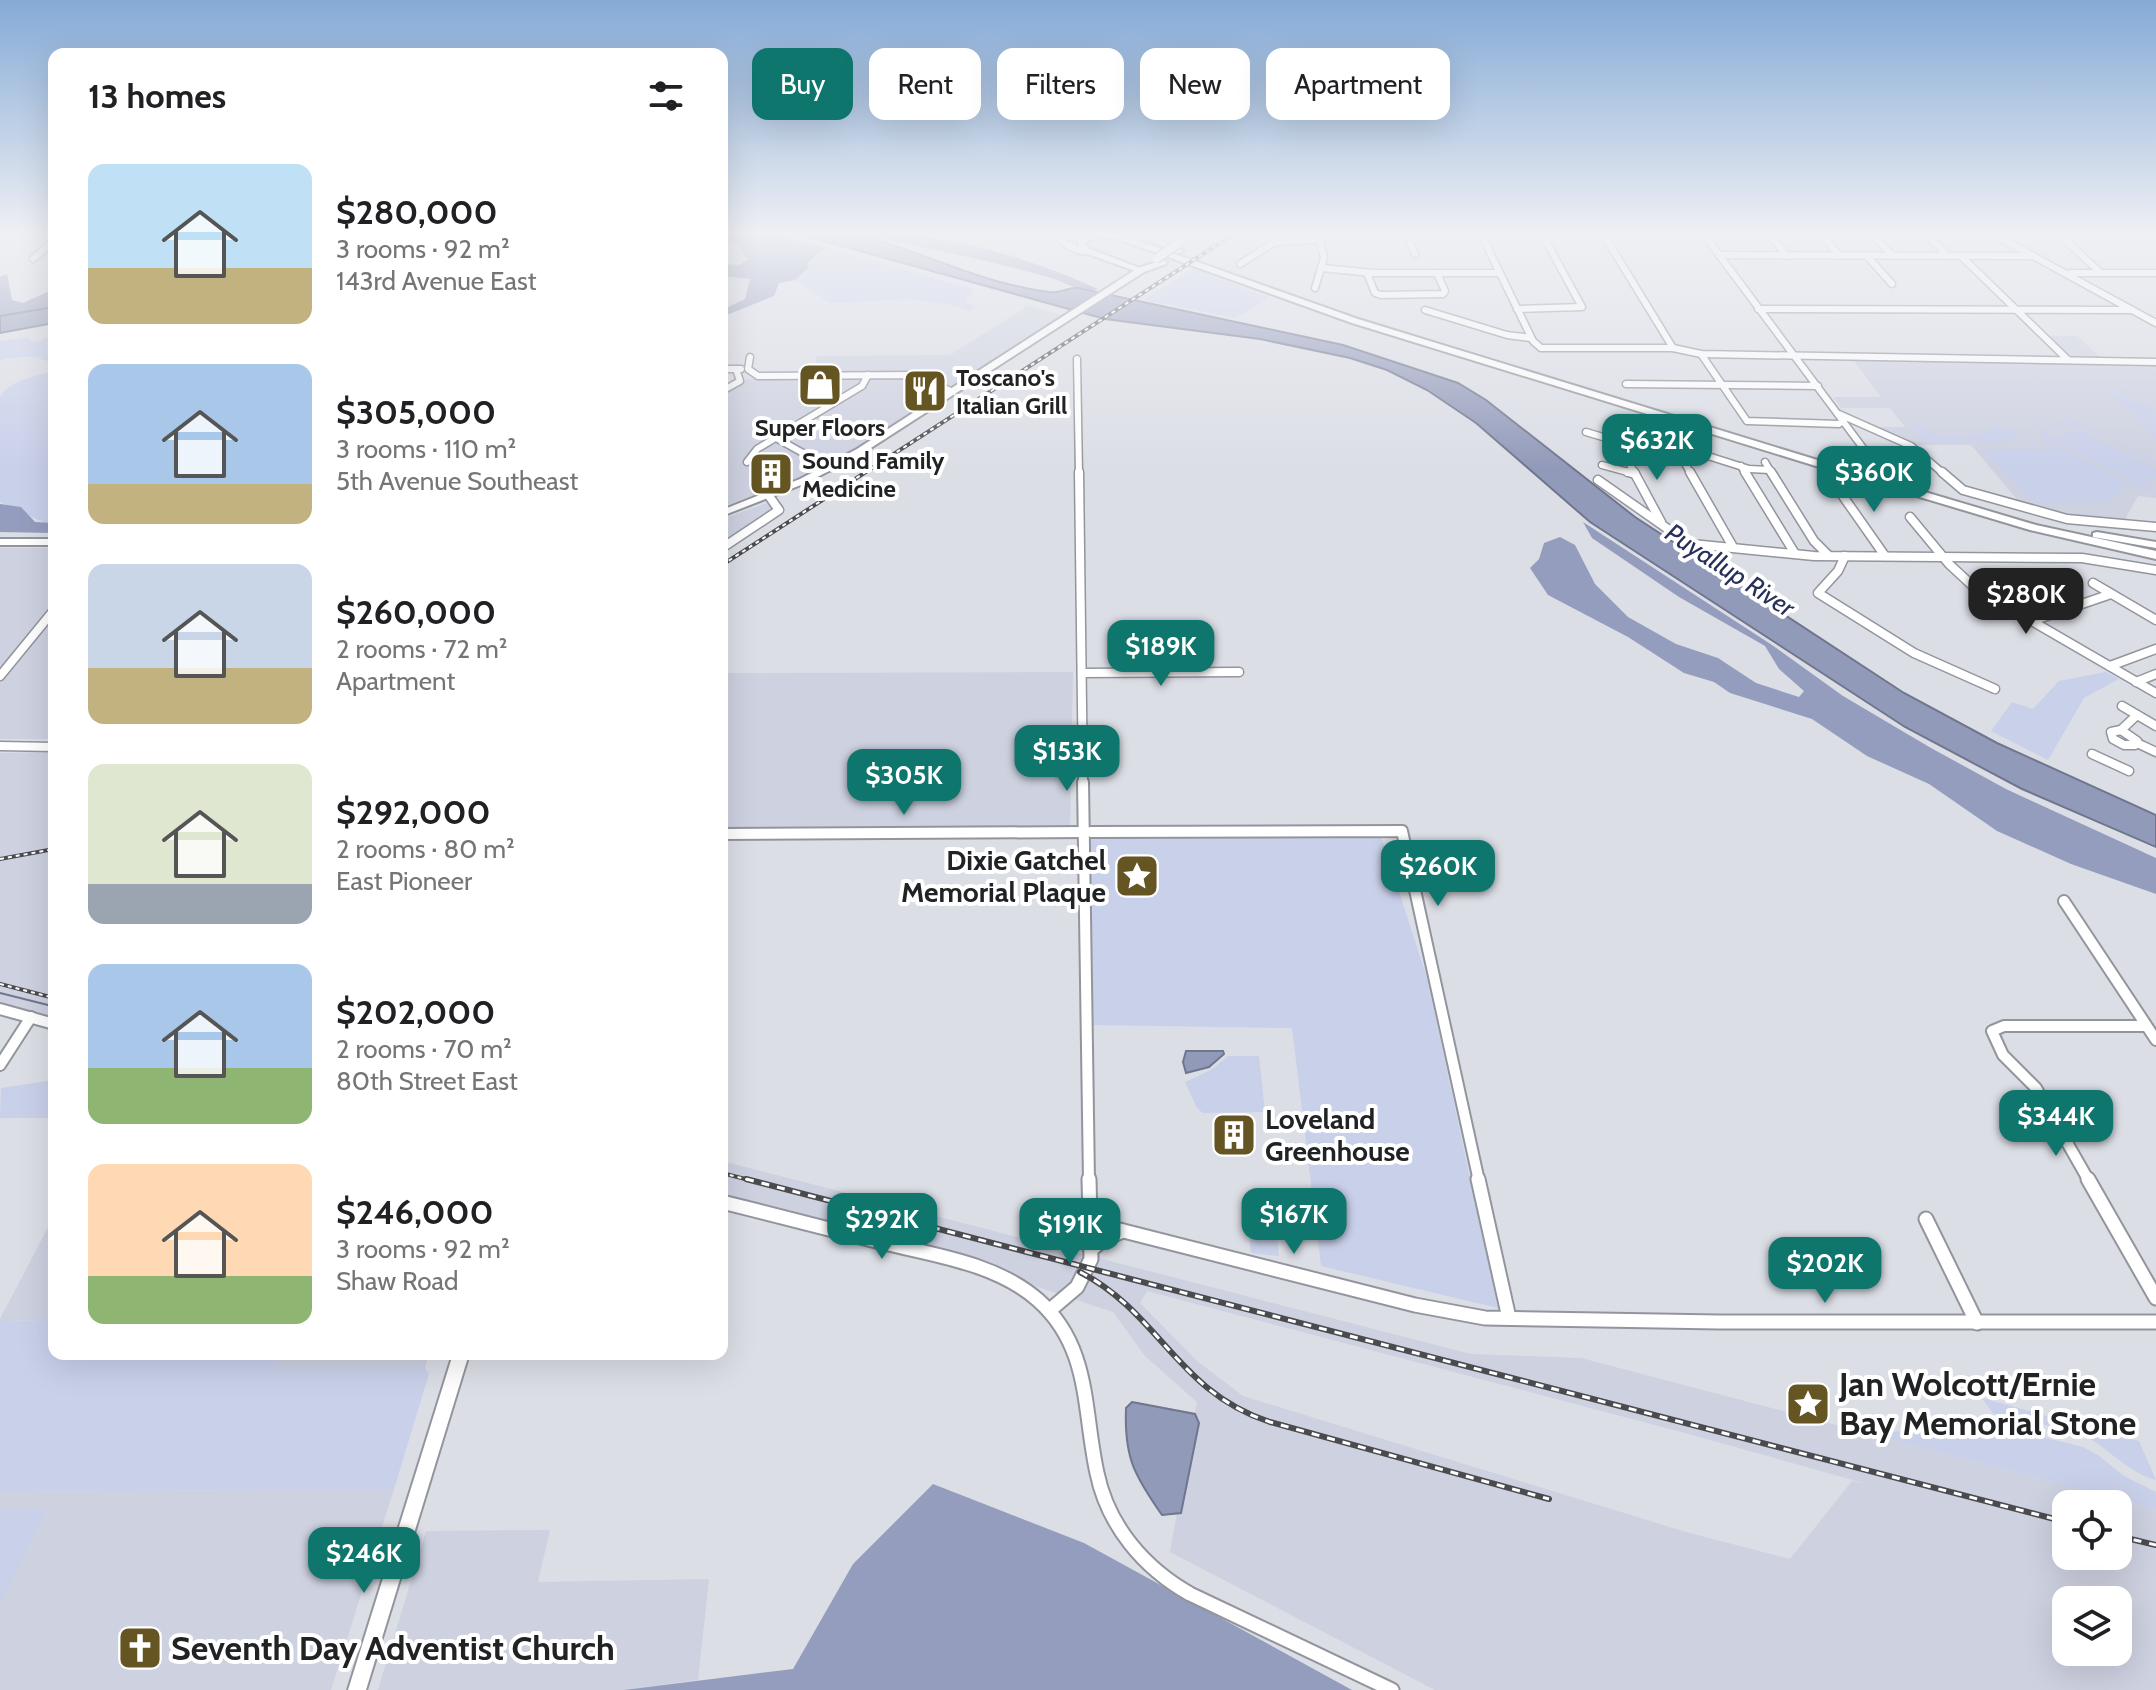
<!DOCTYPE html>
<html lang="en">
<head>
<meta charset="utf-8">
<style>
  :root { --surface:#fff; --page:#f6f6f6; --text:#202124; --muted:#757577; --accent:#0f766e }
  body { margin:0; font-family:Cabin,sans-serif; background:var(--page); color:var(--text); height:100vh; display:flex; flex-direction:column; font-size:30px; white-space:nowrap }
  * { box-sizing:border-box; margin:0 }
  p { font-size:26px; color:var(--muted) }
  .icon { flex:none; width:44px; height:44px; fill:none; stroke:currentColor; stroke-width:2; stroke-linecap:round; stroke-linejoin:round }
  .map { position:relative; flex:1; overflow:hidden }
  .details { position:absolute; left:48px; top:48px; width:680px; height:1312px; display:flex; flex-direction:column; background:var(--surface); border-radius:16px; box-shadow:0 8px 32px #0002 }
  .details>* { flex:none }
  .top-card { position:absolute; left:752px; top:48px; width:760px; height:72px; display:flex; gap:16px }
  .tools { position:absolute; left:2052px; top:1490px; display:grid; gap:16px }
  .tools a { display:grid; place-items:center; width:80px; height:80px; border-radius:16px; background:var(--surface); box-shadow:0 8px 32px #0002; font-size:40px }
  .price { position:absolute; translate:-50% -68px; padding:0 18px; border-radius:16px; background:var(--accent); color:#fff; font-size:26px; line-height:52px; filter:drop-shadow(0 2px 4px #0008) }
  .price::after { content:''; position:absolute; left:50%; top:48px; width:24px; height:18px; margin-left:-12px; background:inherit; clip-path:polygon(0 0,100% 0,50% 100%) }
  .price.selected { background:#222; color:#fff }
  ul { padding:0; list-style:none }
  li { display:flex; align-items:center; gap:24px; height:200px; padding:0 40px }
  li span { display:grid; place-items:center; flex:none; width:224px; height:160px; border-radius:16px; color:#555 }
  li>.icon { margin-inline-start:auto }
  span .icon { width:96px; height:96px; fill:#fffc; stroke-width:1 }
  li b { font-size:34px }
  h2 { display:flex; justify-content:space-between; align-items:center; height:96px; padding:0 40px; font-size:34px }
  .pill { padding:0 28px; border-radius:16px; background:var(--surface); box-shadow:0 8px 32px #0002; font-size:28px; line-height:72px }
  .pill.selected { background:var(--accent); color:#fff }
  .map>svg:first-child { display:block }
  .built { fill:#cdd1e0; fill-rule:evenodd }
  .green { fill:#c9d0ea }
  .forest { fill:#949dbd }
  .water { fill:#929aba; stroke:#70768d; stroke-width:2 }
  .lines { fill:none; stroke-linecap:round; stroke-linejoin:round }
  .stream { stroke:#70768d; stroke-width:2 }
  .minor-far3-casing { stroke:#93959d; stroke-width:9 }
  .minor-far2-casing { stroke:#93959d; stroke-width:11 }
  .minor-far1-casing { stroke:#93959d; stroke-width:14 }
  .minor-casing { stroke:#93959d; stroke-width:17 }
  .major-casing { stroke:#93959d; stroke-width:4 }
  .highway-casing { stroke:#93959d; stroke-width:4 }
  .minor-far3 { stroke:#fff; stroke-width:6 }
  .minor-far2 { stroke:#fff; stroke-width:8 }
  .minor-far1 { stroke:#fff; stroke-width:10 }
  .minor { stroke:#fff; stroke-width:13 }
  .major { fill:#fff; fill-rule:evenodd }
  .highway { fill:#fff; fill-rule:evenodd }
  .rail-far1-casing { stroke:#4a4b4e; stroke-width:4 }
  .rail-casing { stroke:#4a4b4e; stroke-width:6 }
  .rail-far1 { stroke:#fff; stroke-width:2; stroke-dasharray:4; stroke-linecap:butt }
  .rail { stroke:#fff; stroke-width:3; stroke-dasharray:8; stroke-linecap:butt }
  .major-bridge-casing { stroke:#93959d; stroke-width:11; stroke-linecap:butt }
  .major-bridge { stroke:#fff; stroke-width:8 }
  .labels { text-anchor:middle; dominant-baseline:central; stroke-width:8; stroke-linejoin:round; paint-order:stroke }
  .far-poi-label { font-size:24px; font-weight:bold; fill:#212224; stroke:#fff; text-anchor:start }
  .far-water-label { font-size:26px; font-style:italic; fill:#27305b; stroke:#fff }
  .poi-label { font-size:28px; font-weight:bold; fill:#212224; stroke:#fff; text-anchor:end }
  .near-poi-label { font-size:34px; font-weight:bold; fill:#212224; stroke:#fff; text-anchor:start }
</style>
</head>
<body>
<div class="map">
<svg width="2156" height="1690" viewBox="0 0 2156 1690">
  <rect width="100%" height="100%" fill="#dcdee6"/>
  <g class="built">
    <path d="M1029,305L1064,316L842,457L789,484L722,507V395L748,379H812L817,356L950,355Z"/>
    <path d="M2047,336H2077L2102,359L2071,356Z"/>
    <path d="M1851,357L2156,364V498L2138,496L2123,523L2086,520L2021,504L1971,445H1915L1877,427H1905L1890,408H1841L1833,397H1881Z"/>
    <path d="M770,502L773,511L722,543V519Z"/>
    <rect x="0" y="548" width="54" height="191"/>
    <path d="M1073,672L1070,832L722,831V673Z"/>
    <path d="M54,752V1024L0,1008V753Z"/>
    <path d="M722,1161L1471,1354L1581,1358L2156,1509V1690H1435L1170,1552L1197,1402L1145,1356L1113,1312L975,1266L722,1202ZM1147,1291L1685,1433L1867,1484L1852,1481L1790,1559L1686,1532L1243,1396L1197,1361L1140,1303ZM2066,1504H2118V1556H2066ZM2066,1600H2118V1652H2066Z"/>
    <path d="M54,1216V1320L0,1321V1319Z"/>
    <path d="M282,1354H429L425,1368H277Z"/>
    <path d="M394,1489L331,1690H0V1492Z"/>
    <path d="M550,1530L538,1582L709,1579L698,1680L624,1690H378L426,1531Z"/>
  </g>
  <g class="green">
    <path d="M824,247L970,288L973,292L964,302L975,306L970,311L946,304L908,299L830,303L795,280C807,272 813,257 824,247Z"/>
    <path d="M1194,268L1269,298L1235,318L1144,300Z"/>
    <path d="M54,334V365C37,354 19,356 0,360V341L28,337L30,341L38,342Z"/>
    <path d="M54,371V527L0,502V397C9,380 37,376 54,371Z"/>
    <path d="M2103,387H2117L2133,402H2144L2156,414V438L2135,414Z"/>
    <path d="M2067,417L2156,461V464C2128,450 2080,414 2049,430L2048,437L2054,445L2127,483L2156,489V492L2122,484L2125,488L2107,502L2035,503L1983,450L2054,449L2044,440L2042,430L2055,423L2074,424L2064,418Z"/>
    <path d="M1910,423H1916L1935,435H1960L1963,439H1970L1967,434H1988V428C1998,423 2015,427 2020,437L2003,441H1933L1922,438Z"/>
    <path d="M2076,429L2156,469V479L2142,486L2052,440Z"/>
    <path d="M2106,672L2119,679L2084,698L2048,760L1991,731L2012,702L2033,709L2059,681Z"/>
    <path d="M1381,836L1427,978L1498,1308L1321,1266L1292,1028L1091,1025L1089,837Z"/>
    <path d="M1228,1056H1259L1265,1112L1203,1113L1197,1108L1185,1082L1211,1070Z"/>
    <path d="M54,1080V1118H0L1,1088Z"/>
    <path d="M1245,1196L1258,1204L1273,1201L1279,1256L1251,1253Z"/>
    <path d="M54,1320V1354H282L277,1368H425L429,1374L394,1489L0,1492V1321Z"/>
    <path d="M1982,1398L2139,1441L2156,1480C2126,1472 2106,1445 2078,1432L1993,1414Z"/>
    <path d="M1918,1414L1934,1419L1963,1435L2005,1428L2083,1447L2098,1455L2124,1476L2156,1492V1509L1866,1433L1904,1431Z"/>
    <path d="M0,1510H46L0,1604Z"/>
  </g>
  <g class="forest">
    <path d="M722,232H760L824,247L807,264L809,267L795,280L779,283L774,296L722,317V305L726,308L745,299L750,279L722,276V264L740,265L748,259L743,254L739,243L722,242Z"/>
    <path d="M862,232C943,232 1025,256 1098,289C1083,295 1066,282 1051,278C998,263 942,251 888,240Z"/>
    <path d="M7,274L12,300L23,303L54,289V307L0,316V277Z"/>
    <path d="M0,504L21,507L35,522L54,523V533L0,532Z"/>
    <path d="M1583,522L1772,645L1843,696L1931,748L2006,789L2156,858V894L2071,864L1997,831L1929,784L1867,756L1812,719L1730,693L1714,682L1684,673L1628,637L1548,595L1530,568L1539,559L1544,543L1560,537L1575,545L1595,584L1628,617L1676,644L1718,658L1756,683L1799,697L1804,691L1779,669L1765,646L1679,597L1592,538Z"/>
    <path d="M933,1484L1084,1543L1352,1690H624L793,1669L853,1564Z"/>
  </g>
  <g class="water">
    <path d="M791,232C810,232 834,228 853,233C918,249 981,284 1049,292C1061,294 1066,287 1078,288L1343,345L1458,383L1486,400L1635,517L1904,693L1997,743L2156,815V847L2022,789L1905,727L1590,522L1476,423L1427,390L1387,370L1350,358L1260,339L1105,319Z"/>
    <path d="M54,307V323L0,333V316Z"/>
    <path d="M1186,1051H1223L1224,1054L1209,1067L1186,1073L1183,1062Z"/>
    <path d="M1132,1402L1195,1414L1199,1423L1181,1513L1162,1515C1134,1475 1124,1457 1126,1408Z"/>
  </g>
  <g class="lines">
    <path class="stream" d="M0,993L48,1005"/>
    <g class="minor-far3-casing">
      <g id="minor-far3">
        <path d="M1406,232L1415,254"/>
        <path d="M1480,232L1533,341L1541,348H1673L1701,354L2156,362"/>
        <path d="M1602,232L1673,348"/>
        <path d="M1702,232L1866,452"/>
        <path d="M1767,232L1787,256"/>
        <path d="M1819,232L1840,256"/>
        <path d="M1870,232L1893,256"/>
        <path d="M1924,232L1948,256"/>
        <path d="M1989,232L2156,323"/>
        <path d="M2066,241L2101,273"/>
        <path d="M1720,255L2034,256"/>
        <path d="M1867,256L1892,284"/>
        <path d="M1961,256L2067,359"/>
        <path d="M33,259L54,241"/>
        <path d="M1240,264L1275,242L1320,240"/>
        <path d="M1322,268L1373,273H1500"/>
        <path d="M1367,273L1375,293L1381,295L1443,294L1445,291L1437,273"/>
        <path d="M2070,273H2156"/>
        <path d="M1315,288L1324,258L1318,232"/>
        <path d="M1517,309L1582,307L1541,232"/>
        <path d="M1758,309L2132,310"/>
        <path d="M1425,310L1507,335L1531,338"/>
        <path d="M1701,354L1747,421L1839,424L1844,420"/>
        <path d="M750,357L748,369L758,376L915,375L953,392"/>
        <path d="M1077,359L1079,474"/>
        <path d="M722,369H741"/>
        <path d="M1626,384L1818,386"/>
        <path d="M722,391L740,381L736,369"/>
        <path d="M1839,414L1911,446L1944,474"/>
        <path d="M1586,432L1623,443H1667L1749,469L1770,470"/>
        <path d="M776,438L830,468"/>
        <path d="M1623,443L1624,453L1635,474"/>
        <path d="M1675,446L1691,474"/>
        <path d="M747,462L757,449L862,386L868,375"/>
        <path d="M1765,462L1772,474"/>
        <path d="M1602,465L1635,474"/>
        <path d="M1741,466L1746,474"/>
      </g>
    </g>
    <g class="minor-far2-casing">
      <g id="minor-far2">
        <path d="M1079,472L1083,784"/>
        <path d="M1628,472L1635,474"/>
        <path d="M1634,472L1661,522"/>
        <path d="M1690,472L1733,547"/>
        <path d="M1745,472L1794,552"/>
        <path d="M1771,472L1814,541L1828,555"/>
        <path d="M1942,472L1963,490L2067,519L2156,527"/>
        <path d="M1598,480L1705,555"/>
        <path d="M1838,489L1885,556"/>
        <path d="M1910,517L1949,564L1975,588L2156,693"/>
        <path d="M1692,544L1814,556L2082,558L2156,570"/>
        <path d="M722,548L779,510L769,496"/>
        <path d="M1845,556L1838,571L1818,593L1914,653L1995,689"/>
        <path d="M2093,583L2156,620"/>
        <path d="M2032,621L2111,594"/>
        <path d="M2110,666L2156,649"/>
        <path d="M1082,673L1239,672"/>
        <path d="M0,676L54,610"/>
        <path d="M2136,682L2156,674"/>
        <path d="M2122,706L2156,726"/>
        <path d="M2121,730L2137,741L2135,745H2124L2113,739L2111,732Z"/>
        <path d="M2121,730L2137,715"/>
        <path d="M2137,743L2156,752"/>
        <path d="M0,746L54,747"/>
        <path d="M2092,754L2129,771"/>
      </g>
    </g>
    <g class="minor-far1-casing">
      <g id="minor-far1">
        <path d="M1083,782L1089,1181"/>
        <path d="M1091,832L1402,831L1479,1181"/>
        <path d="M722,834L1084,832"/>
        <path d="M2064,901L2156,1040"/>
        <path d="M0,1009L54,1024"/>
        <path d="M0,1065L31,1017"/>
        <path d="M2089,1181L2036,1088L2003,1055L1992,1031L2004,1026H2145"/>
      </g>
    </g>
    <g class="minor-casing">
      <g id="minor">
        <path d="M1478,1179L1509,1318"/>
        <path d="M2088,1179L2156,1298"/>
        <path d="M722,1202C775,1215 828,1229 880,1242C933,1255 996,1263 1038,1300C1091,1347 1083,1410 1097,1473C1108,1526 1144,1568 1190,1594L1392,1690"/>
        <path d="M1926,1219L1977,1323"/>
        <path d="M1092,1223L1415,1305L1485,1318L1719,1322H2156"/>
        <path d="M1092,1249L1104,1239L1123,1231"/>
        <path d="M1050,1310L1077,1287L1091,1259L1089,1179"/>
      </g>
    </g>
    <g class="major-casing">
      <g id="major">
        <path d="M1195,232H1202L1182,243L1176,242Z"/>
        <path d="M1163,260L1167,262L1166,264L1144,272L863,453L806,483L722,516V510L800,479L857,449L1138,268Z"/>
        <rect x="0" y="539" width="54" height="6"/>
        <path d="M453,1354H469L366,1690H348Z"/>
      </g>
    </g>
    <g class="highway-casing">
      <g id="highway">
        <path d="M1049,232H1057L1068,242L1079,247L1077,240L1096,232L1119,234L1358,319L1824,462L2036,525L2156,551V559L2030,530L1816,466L1352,323L1115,238L1097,237L1085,243L1088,248L1145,270L1138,272L1088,254C1073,256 1059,243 1049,232Z"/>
        <path d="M1135,232H1145L1184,251L1177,253Z"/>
        <path d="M1193,232H1202L1194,237L1190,235Z"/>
        <path d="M2097,532L2156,542V548L2093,537V533Z"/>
      </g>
    </g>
    <use href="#minor-far3" class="minor-far3"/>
    <use href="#minor-far2" class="minor-far2"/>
    <use href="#minor-far1" class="minor-far1"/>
    <use href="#minor" class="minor"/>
    <use href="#major" class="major"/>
    <use href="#highway" class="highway"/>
    <g class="rail-far1-casing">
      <g id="rail-far1">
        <path d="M722,565L1237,232"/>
        <path d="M0,859L54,849"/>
        <path d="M0,984L54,998"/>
        <path d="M722,1173L753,1181"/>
      </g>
    </g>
    <g class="rail-casing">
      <g id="rail">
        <path d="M746,1179L2066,1522"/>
        <path d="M1080,1272C1160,1313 1177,1392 1270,1422L1549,1499"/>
        <path d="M2118,1536L2156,1545"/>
      </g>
    </g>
    <use href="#rail-far1" class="rail-far1"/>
    <use href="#rail" class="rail"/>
    <g class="major-bridge-casing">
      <path id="major-bridge" d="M1156,259L1180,242"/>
    </g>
    <use href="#major-bridge" class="major-bridge"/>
  </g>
  <linearGradient id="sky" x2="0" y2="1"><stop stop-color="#85aad6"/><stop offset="0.5" stop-color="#eff0f4"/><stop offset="1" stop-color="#eff0f4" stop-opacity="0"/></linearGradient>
  <rect width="2156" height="468" fill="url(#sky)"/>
  <defs>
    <g id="shop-square" transform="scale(2.3)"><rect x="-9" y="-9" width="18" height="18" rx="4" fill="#645522" stroke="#fff"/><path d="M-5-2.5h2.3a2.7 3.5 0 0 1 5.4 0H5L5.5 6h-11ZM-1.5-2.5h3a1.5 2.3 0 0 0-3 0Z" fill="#fff"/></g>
    <g id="restaurant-square" transform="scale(2.3)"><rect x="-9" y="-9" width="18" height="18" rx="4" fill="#645522" stroke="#fff"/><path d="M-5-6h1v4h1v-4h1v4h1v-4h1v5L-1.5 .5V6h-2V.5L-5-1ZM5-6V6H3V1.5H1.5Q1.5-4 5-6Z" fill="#fff"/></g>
    <g id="building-square" transform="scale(2.3)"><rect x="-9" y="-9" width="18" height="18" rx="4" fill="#645522" stroke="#fff"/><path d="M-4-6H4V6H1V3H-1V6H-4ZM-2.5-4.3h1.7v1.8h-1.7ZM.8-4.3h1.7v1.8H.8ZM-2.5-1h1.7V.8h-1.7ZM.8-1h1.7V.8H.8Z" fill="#fff"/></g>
    <g id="sight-square" transform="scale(2.3)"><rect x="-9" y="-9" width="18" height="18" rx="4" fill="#645522" stroke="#fff"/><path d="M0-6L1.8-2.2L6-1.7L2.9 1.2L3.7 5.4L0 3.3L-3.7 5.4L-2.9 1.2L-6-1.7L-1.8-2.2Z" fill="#fff"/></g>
    <g id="church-square" transform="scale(2.3)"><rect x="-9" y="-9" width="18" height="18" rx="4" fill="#645522" stroke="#fff"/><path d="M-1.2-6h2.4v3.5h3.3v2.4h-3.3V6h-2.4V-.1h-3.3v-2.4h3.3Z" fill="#fff"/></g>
  </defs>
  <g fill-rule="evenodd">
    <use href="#shop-square" x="820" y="385"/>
    <use href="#restaurant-square" x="925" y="391"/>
    <use href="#building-square" x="771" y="474"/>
    <use href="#sight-square" x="1137" y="876"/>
    <use href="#building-square" x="1234" y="1135"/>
    <use href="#sight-square" x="1808" y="1404"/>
    <use href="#church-square" x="140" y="1648"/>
  </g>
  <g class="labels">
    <g class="far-poi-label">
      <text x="956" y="377">Toscano's<tspan x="956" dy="28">Italian Grill</tspan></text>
      <text x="820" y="427" text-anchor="middle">Super Floors</text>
      <text x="802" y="460">Sound Family<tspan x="802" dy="28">Medicine</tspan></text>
    </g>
    <g class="far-water-label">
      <text transform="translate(1730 570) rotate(33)">Puyallup River</text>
    </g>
    <g class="poi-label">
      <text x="1106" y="860">Dixie Gatchel<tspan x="1106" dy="32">Memorial Plaque</tspan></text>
      <text x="1265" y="1119" text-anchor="start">Loveland<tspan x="1265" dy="32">Greenhouse</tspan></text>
    </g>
    <g class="near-poi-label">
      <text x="1839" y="1384">Jan Wolcott/Ernie<tspan x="1839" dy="39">Bay Memorial Stone</tspan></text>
      <text x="171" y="1648">Seventh Day Adventist Church</text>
    </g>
  </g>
</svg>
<div class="tools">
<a><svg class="icon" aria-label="locate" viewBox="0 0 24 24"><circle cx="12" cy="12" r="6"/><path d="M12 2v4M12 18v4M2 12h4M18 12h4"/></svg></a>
<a><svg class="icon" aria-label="layers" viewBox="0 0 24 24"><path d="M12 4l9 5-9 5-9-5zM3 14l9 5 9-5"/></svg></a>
</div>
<b class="price" style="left:1657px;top:482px">$632K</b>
<b class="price" style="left:1874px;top:514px">$360K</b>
<b class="price selected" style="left:2026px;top:636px">$280K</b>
<b class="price" style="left:1161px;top:688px">$189K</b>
<b class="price" style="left:1067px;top:793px">$153K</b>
<b class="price" style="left:904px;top:817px">$305K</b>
<b class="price" style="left:1438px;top:908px">$260K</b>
<b class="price" style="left:2056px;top:1158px">$344K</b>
<b class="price" style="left:1294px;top:1256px">$167K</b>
<b class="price" style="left:882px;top:1261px">$292K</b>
<b class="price" style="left:1070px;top:1266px">$191K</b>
<b class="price" style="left:1825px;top:1305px">$202K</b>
<b class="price" style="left:364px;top:1595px">$246K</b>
<div class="top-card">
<a class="pill selected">Buy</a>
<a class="pill">Rent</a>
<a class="pill">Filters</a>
<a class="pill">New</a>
<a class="pill">Apartment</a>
</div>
<section class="details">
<h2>13 homes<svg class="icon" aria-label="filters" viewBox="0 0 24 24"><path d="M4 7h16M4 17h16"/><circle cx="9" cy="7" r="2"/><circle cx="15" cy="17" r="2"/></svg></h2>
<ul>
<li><span style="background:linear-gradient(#bfe0f5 65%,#c2b280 0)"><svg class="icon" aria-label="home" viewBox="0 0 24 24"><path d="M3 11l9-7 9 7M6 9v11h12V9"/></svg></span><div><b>$280,000</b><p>3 rooms · 92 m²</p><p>143rd Avenue East</p></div></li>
<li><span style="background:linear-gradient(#a9c7e8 75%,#c2b280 0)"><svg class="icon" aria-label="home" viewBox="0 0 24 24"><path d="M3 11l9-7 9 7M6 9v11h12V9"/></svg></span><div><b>$305,000</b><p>3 rooms · 110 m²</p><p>5th Avenue Southeast</p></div></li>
<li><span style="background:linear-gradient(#c9d6e8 65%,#c2b280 0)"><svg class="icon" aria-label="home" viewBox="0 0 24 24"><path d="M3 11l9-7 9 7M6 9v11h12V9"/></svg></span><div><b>$260,000</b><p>2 rooms · 72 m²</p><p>Apartment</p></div></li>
<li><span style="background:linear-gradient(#dfe7d0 75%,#9aa5b1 0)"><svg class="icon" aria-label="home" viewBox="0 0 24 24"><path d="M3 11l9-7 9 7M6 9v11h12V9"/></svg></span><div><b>$292,000</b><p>2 rooms · 80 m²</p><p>East Pioneer</p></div></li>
<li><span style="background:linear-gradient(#a9c7e8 65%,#8fb573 0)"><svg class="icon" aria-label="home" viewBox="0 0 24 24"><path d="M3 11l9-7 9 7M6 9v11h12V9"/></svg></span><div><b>$202,000</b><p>2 rooms · 70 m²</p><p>80th Street East</p></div></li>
<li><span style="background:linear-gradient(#ffd9b3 70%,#8fb573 0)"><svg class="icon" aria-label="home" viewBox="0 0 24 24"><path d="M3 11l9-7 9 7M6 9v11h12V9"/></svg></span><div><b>$246,000</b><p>3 rooms · 92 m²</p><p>Shaw Road</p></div></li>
</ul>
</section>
</div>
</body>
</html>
